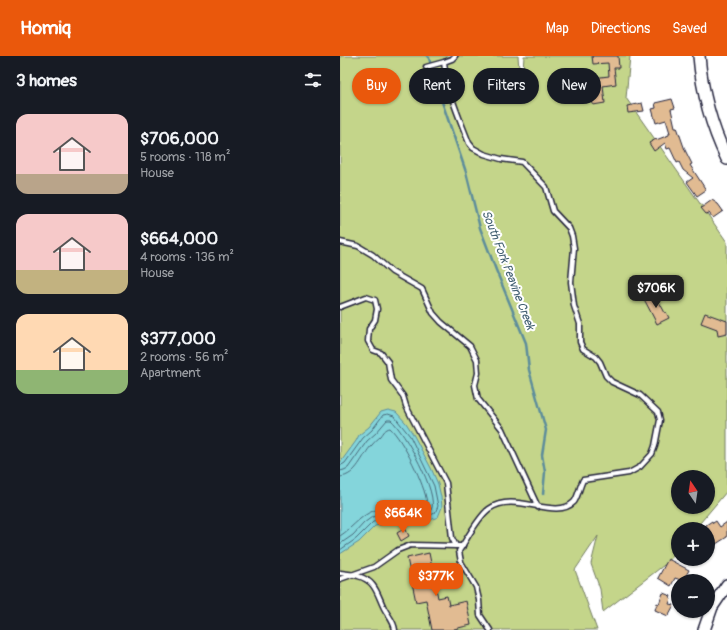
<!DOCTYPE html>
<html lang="en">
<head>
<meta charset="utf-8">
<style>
  :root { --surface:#171b24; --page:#20242c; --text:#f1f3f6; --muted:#9ea1a6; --accent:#ea580c }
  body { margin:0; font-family:Pangolin,sans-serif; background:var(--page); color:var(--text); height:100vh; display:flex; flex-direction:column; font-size:15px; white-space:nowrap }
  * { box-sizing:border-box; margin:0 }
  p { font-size:13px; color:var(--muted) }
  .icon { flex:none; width:22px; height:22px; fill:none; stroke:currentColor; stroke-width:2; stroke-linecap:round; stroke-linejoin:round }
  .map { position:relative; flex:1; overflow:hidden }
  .side { display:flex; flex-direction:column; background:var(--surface); width:340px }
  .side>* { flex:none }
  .banner { position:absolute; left:12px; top:12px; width:315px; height:36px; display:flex; gap:8px }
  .needle { width:26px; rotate:347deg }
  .fabs { position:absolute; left:331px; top:414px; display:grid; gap:8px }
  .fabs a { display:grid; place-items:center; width:44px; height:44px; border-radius:50%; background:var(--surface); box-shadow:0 1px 3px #0004; font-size:20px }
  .price { position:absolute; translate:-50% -34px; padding:0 9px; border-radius:8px; background:var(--accent); color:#fff; font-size:13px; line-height:26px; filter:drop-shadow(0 1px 2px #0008) }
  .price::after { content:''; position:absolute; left:50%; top:24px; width:12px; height:9px; margin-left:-6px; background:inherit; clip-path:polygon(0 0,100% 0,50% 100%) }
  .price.on { background:#222; color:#fff }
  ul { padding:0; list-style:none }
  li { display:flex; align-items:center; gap:12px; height:100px; padding:0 16px }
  li span { display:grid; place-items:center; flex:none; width:112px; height:80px; border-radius:12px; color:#555 }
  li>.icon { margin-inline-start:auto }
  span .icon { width:48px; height:48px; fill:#fffc; stroke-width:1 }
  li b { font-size:17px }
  h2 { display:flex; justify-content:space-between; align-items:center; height:48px; padding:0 16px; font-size:17px }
  .chip { padding:0 14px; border-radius:18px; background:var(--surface); box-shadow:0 1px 3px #0004; font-size:14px; line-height:36px }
  .chip.on { background:var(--accent); color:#fff }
  header { display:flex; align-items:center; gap:24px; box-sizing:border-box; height:56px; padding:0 20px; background:var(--accent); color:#fff }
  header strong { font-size:19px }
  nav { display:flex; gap:22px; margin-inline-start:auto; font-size:14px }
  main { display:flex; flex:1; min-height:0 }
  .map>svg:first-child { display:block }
  .green { fill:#c4d58a; stroke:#737c62; fill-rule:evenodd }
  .water { fill:#84d5db; stroke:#5d8d9b }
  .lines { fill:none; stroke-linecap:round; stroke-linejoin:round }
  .shore { stroke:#496a7b; stroke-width:1 }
  .stream { stroke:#5d8d9b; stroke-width:2.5 }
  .building { fill:#e1bb92; stroke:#22223b }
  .lane-casing { stroke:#22223b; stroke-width:7 }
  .secondary-casing { stroke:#22223b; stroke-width:14 }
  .lane { stroke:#fff; stroke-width:4 }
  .secondary { stroke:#fff; stroke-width:11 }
  .labels { text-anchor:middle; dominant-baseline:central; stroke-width:4; stroke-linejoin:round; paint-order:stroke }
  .water-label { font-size:12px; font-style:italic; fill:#446173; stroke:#fff }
</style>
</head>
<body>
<header>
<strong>Homiq</strong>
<nav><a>Map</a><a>Directions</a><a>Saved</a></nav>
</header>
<main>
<section class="side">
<h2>3 homes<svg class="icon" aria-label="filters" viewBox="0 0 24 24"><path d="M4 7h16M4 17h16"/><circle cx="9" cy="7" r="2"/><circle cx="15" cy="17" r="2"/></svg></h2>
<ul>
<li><span style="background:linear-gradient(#f6c9c9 75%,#b9a48a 0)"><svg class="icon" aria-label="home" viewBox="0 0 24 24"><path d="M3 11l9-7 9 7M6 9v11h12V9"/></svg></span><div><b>$706,000</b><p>5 rooms · 118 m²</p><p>House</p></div></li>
<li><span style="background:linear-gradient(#f6c9c9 70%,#c2b280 0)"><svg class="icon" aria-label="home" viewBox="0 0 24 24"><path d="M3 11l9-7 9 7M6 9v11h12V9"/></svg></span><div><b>$664,000</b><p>4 rooms · 136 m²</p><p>House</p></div></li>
<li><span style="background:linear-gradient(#ffd9b3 70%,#8fb573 0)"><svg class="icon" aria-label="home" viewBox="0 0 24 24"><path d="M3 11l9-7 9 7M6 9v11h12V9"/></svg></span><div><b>$377,000</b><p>2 rooms · 56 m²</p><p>Apartment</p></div></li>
</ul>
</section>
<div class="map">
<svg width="387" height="574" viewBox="0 0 387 574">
  <rect width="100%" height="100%" fill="#fff"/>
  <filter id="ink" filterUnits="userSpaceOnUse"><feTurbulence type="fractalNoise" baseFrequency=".025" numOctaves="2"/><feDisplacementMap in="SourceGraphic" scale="8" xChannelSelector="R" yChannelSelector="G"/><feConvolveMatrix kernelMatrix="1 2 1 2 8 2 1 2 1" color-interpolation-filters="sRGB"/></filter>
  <g filter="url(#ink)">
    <path class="green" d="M0,0H178L180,25L188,26L183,14L184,0H290L286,42L387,186V435L355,473H338V494L328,506L263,556L260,533L251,508L258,480L235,514L257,574H0ZM338,421H368V451H338Z"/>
    <path class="water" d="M48,354L56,356L66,367L73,378L91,412L98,428L101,441L102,451L98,461L82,467H50L35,470L19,486L0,498V407L16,385L19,379L29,371L41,356Z"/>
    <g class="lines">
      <g class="shore">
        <path d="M0,410L5,407L23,382L32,374L43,359L48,358L54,360L70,380L94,430L98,450L95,457L81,463L43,464L33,466L16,483L0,494"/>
        <path d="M0,415L4,414L8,412L27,385L36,377L47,364H51C64,375 100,439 91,454L80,458L42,459L32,461L24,467L13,479L0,488"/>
        <path d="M0,421C17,420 22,399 32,389C35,385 38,383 41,380C44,376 45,373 50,372C63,384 85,429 87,447C80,455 53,451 41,453C23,455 14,471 0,480"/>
      </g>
      <path class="stream" d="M87,0L89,2L98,34L126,116L140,172L156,214L186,287L189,314L206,374L202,399L205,416L203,438"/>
    </g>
    <g class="building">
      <path d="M252,0H278L279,12H274L276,28L263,30L265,47L253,49L252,44H247L245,36H250V31L254,30L253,22L269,20L268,7L253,8Z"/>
      <path d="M332,43L335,52L331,53L335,71H337L345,94L352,108L350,109L366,134L357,140L347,126L353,122L343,114L339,106L337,107L330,92L327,93L325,87L314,95L309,87L316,83V84L329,79V77H330L326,64L316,67L312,53L316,52L315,47Z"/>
      <path d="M302,47L304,55L288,57L287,50Z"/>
      <path d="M372,144L378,148L383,155L373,162L369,157L366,158L361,152Z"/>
      <path d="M315,238L325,257L326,256L329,262L317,268L304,243Z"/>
      <path d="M365,257L387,265V278L378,280L377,273L361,267Z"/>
      <path d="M372,465L373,467L376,465L380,471L387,466V481L376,488L369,479L371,477L366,469Z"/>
      <path d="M65,472L69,480L61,485L57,477Z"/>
      <path d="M89,497L98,542L107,540L109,549L126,545L131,569L114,573V574H92L86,544L76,546L67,502Z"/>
      <path d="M328,503L349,514L343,525L335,522L331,530L318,522Z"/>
      <path d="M323,537L331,540L330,542L331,543L329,548L334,549L328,560L315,554L317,547L319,548Z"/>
    </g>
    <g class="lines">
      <g class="lane-casing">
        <g id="lane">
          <path d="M115,0L112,3L104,6C107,35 119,61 129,87L133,92L144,98L161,103L182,106L206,131L213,155L229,172L232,180L234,192L231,226L234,250L240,268V286L243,293L256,301L260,306L266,320L272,326L300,339L318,356L320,364L315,390L312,398L300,411L289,417L243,424C240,430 237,443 234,446C215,465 175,434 149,453C138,461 127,483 119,495L121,506L136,531L139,544L140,559L150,574"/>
          <path d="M86,11L104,6"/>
          <path d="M0,186L18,190L33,199L52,216L82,233L93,257L101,266L130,290L137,304L138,317L135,329L138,343L162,373L198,451"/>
          <path d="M0,251L26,241L35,244L37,253L35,264L29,273L28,285L33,294L41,297L48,306L51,324L63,340L66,350L106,427L112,482L116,490H123"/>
          <path d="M0,517C6,518 13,518 18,520C36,525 37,538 44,552C48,560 54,565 55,574"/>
          <path d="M0,523L34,511L58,494L71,489L116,490"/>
        </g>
      </g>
      <g class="secondary-casing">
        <g id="secondary">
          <path d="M359,0C362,36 371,70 387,103"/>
          <path d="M364,574L372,551L387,529"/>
        </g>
      </g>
      <use href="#lane" class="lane"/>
      <use href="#secondary" class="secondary"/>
    </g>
  </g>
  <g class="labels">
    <g class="water-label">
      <text transform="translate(168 214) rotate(69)">South Fork Peavine Creek</text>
    </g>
  </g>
</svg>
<div class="fabs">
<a><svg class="needle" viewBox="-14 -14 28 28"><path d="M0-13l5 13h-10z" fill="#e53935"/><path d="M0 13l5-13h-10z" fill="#9ea1a6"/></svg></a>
<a>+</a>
<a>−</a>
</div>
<b class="price on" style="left:316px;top:253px">$706K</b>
<b class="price" style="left:63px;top:478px">$664K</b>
<b class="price" style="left:96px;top:541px">$377K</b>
<div class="banner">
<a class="chip on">Buy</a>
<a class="chip">Rent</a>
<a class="chip">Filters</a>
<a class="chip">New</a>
</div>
</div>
</main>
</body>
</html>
